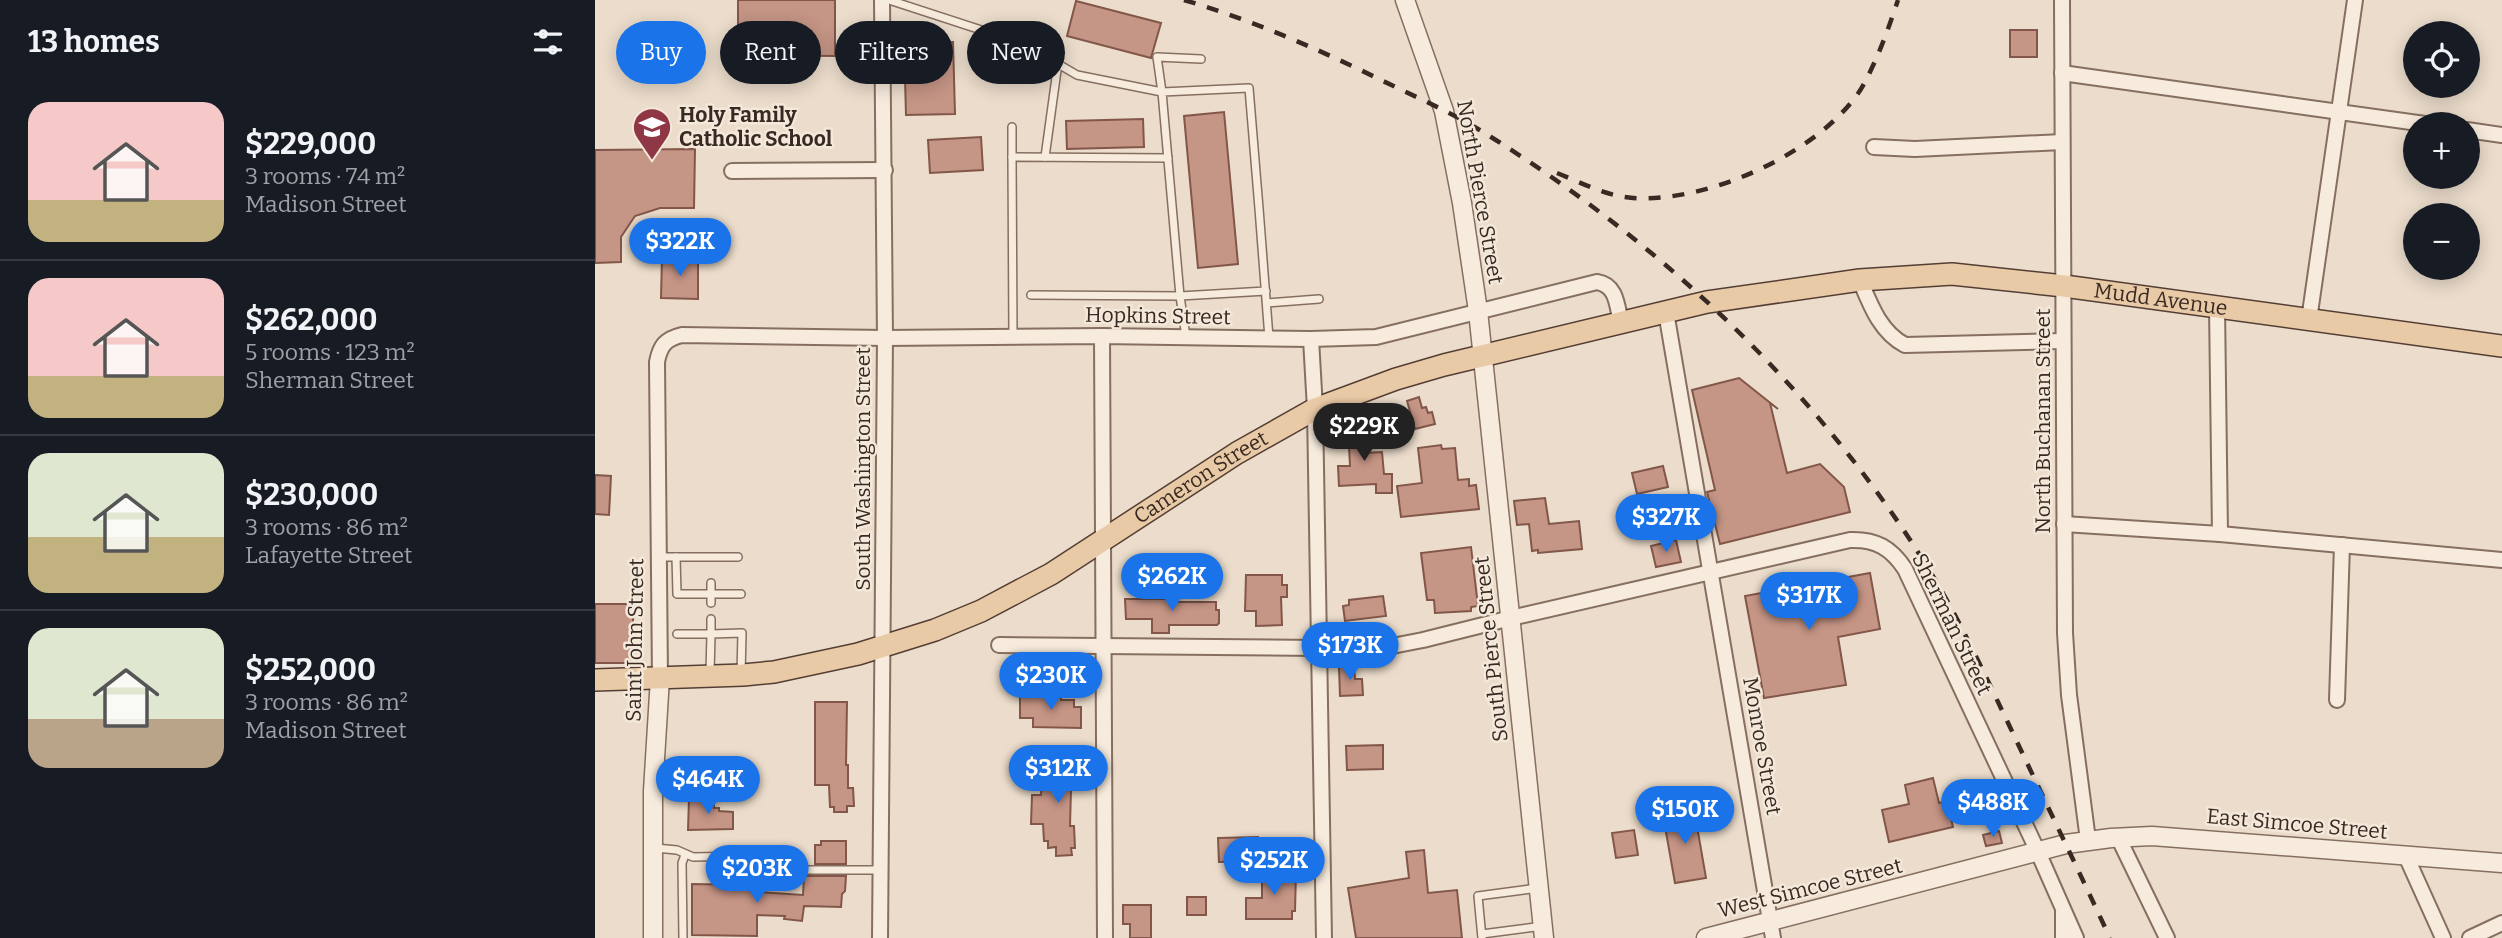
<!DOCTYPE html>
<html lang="en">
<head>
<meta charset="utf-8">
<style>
  :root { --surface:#171b24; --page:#242831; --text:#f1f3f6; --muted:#9ea1a6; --line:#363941; --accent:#1a73e8 }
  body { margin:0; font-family:Bitter,serif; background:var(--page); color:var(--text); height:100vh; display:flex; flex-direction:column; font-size:26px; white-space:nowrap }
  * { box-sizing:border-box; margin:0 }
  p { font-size:23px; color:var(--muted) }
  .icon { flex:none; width:38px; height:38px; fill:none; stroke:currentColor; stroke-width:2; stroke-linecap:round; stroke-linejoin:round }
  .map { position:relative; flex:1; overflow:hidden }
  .details { display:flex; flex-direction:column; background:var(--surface); width:595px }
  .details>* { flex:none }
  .hud { position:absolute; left:21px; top:21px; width:665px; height:63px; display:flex; gap:14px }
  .tools { position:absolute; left:1808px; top:21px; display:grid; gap:14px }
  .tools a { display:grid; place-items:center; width:77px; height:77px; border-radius:50%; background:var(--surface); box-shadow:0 4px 18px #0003; font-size:35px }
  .price { position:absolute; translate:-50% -60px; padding:0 16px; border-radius:24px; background:var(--accent); color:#fff; font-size:23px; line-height:46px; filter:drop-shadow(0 2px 4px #0008) }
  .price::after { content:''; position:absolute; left:50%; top:42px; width:21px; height:16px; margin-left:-10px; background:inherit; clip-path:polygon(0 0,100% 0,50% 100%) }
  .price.selected { background:#222; color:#fff }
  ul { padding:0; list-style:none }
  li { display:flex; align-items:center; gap:21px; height:175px; padding:0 28px }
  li+li { border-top:2px solid var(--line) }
  li span { display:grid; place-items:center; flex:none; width:196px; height:140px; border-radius:21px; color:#555 }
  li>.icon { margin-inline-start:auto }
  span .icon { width:84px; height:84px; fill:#fffc; stroke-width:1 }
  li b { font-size:30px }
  h2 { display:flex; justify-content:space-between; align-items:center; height:84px; padding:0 28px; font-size:30px }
  .chip { padding:0 24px; border-radius:32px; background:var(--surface); box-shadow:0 4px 18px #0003; font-size:24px; line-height:63px }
  .chip.selected { background:var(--accent); color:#fff }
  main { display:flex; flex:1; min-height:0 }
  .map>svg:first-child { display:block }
  .building { fill:#c59585; stroke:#825749; stroke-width:2 }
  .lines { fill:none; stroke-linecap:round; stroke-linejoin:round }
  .service-casing { stroke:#866f60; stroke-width:10 }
  .minor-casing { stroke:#866f60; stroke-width:18 }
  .tertiary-casing { stroke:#866f60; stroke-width:21 }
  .primary-casing { stroke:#543e34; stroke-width:24 }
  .service { stroke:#f6ebdd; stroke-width:7 }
  .minor { stroke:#f6ebdd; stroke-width:14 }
  .tertiary { stroke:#f6ebdd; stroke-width:18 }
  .primary { stroke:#e9caa7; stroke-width:21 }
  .rail { stroke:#382922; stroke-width:4.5; stroke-dasharray:12 12; stroke-linecap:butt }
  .labels { text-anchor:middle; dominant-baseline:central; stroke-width:5; stroke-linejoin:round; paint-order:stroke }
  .poi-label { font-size:21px; font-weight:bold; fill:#382922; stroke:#f3e8d9; text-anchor:start }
  .street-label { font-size:21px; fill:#382922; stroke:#f3e8d9 }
</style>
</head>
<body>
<main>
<section class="details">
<h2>13 homes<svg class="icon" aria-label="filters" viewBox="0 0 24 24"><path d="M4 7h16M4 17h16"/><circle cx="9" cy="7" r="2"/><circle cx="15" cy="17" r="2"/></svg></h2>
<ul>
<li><span style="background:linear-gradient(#f6c9c9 70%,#c2b280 0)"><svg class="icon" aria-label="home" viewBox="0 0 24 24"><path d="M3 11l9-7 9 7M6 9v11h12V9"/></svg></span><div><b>$229,000</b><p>3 rooms · 74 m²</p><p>Madison Street</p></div></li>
<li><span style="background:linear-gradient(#f6c9c9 70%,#c2b280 0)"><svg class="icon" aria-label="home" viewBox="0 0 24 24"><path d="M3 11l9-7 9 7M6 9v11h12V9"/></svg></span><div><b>$262,000</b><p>5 rooms · 123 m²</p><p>Sherman Street</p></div></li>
<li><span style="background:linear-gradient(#dfe7d0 60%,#c2b280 0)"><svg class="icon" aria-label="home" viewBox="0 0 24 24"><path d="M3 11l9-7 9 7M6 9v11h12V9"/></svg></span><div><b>$230,000</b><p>3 rooms · 86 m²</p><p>Lafayette Street</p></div></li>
<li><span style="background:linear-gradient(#dfe7d0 65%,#b9a48a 0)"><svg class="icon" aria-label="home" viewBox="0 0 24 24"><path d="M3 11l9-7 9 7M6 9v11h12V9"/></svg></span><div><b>$252,000</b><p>3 rooms · 86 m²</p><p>Madison Street</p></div></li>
</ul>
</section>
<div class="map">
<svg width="1907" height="938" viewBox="0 0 1907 938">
  <rect width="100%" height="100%" fill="#ebdccb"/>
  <g class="building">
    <path d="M143,0H240V56L143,55Z"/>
    <path d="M481,1L566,23L556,58L472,36Z"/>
    <rect x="1415" y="30" width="27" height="27"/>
    <path d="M358,42L360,114L311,115L309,43Z"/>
    <path d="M629,112L643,264L603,268L589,116Z"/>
    <path d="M548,119L549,147L472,149L471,121Z"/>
    <path d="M386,137L388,170L335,173L333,140Z"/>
    <path d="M100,149L99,208H65L40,216L26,237V262L0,263V150Z"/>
    <path d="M67,257H103V299L66,298Z"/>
    <path d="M1144,378L1183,409L1175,403L1192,473L1225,464L1249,487L1255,512L1125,544L1112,492L1120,490L1097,390Z"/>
    <path d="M824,397L827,408L831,407L833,413L837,412L840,424L820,429L812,401Z"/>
    <path d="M779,426L780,439L767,443L769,453L787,452L789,474H797V493H781V484L744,486L743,466H755L753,427Z"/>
    <path d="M846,445L847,449L860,448L863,480L874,479V486L881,485L884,509L806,517L802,486L827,483L823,448Z"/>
    <path d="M1068,466L1073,487L1042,494L1037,473Z"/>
    <path d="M0,475L16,476L14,515L0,514Z"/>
    <path d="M950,498L954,524L984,521L987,549L943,553V550L937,551L934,524L922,525L919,501Z"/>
    <path d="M1081,540L1086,562L1061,567L1056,546Z"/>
    <path d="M876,547L883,606L876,607V611L840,613L839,600H832L826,553Z"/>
    <path d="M1275,573L1285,629L1243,637L1251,685L1169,698L1150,596Z"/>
    <path d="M651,575H687V585H692V597H686L687,625L661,626V611H650Z"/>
    <path d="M788,596L791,616L750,621L748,606L754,605V600Z"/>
    <path d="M530,599H574V602H621V610H624V623L622,625H574V633H557V619H531Z"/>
    <rect x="0" y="604" width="38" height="59"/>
    <path d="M759,666L760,679H767L768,695L745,696L744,667Z"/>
    <path d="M425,697H466V700H479V707H486V728L438,727V718H425Z"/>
    <path d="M220,702H252L251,765H253V788H258L259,806H252V812H239V807H235L234,785H220Z"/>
    <path d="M788,745V769L752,770L751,746Z"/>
    <path d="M447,764L490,765L489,789H476L475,826H479L480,848H476L477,855L461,856V847L453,848V841H449L448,824H436L437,795H446Z"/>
    <path d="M1338,778L1344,803L1352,801L1358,827L1294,842L1287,810L1314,804L1310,785Z"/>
    <path d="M94,798H119V808H124V811L138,812V829L93,830Z"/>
    <path d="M1099,809L1111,878L1080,883L1068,815Z"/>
    <path d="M1039,830L1043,855L1021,858L1017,833Z"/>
    <path d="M1404,831L1407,843L1391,846L1388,835Z"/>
    <path d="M663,837V861L624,862L623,838Z"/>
    <path d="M226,841H251V864H220V845H226Z"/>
    <path d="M829,850L833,893L862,890L867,938H761L753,888L814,878L811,852Z"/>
    <path d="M667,872H701L700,911H697V919H651V898H667Z"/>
    <path d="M209,876H251L250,891L247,894L246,907L209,906L207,921L189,919L190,916L162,915V936L97,935V884L162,885V892L208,895Z"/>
    <rect x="592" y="897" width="19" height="18"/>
    <path d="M528,905H556V938H535V924H528Z"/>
  </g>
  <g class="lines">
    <g class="service-casing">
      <g id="service">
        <path d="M294,0L429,44L482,75L567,92L562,57L606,59"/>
        <path d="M417,127V157"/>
        <path d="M450,157L463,63"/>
        <path d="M671,291L585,296L567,92L654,88C661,171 668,255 674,338"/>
        <path d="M436,295L585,296L591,337"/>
        <path d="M672,303L724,299"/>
        <path d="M418,337L417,157L573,158"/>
        <path d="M64,557H143"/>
        <path d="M81,557L82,594H146"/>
        <path d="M116,603V583"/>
        <path d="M82,634H116V619"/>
        <path d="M115,673L116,634L147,633L146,674"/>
        <path d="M60,848L82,850L98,857L153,856L172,870H286"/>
        <path d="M887,934L948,926"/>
        <path d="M88,938L87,863L90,855"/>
        <path d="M887,938L883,896L943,888"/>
      </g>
    </g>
    <g class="minor-casing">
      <g id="minor">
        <path d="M1467,0L1470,633L1474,695L1493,840"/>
        <path d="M1467,73L1830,124"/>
        <path d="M1872,130L1907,135"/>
        <path d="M1279,147L1320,149L1467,142"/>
        <path d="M137,171L290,170"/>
        <path d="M1265,280C1275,304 1285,332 1310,345L1468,341"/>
        <path d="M1622,307L1625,534"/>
        <path d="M1071,312L1178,938"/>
        <path d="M1714,320L1760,0"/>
        <path d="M507,336L510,938"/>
        <path d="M716,339L720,409L729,938"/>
        <path d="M1469,524L1625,534L1907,560"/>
        <path d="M404,645L725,648L792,647L828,640L916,618L1255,540C1281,539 1296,548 1310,569L1443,852L1481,938"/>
        <path d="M65,678L62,362C65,346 70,339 87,335L290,338L507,336L716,339L781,337L1002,282C1022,285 1022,306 1026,323"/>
        <path d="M1742,700L1747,545"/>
        <path d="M1523,837L1572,938"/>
        <path d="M1811,856L1848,938"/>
        <path d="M285,938L290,338L287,0"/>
        <path d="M1468,938V912"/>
        <path d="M1875,938L1907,923"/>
      </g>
    </g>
    <g class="tertiary-casing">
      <g id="tertiary">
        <path d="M810,0L849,111L867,203L883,311L949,938"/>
        <path d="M58,938V791L65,678"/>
        <path d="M1111,938L1471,844L1516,838L1557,836L1907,863"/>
      </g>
    </g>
    <g class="primary-casing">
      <g id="primary">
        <path id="s1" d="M0,680L148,675L179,672L263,654L340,630L386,611L456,574L642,453L720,409L801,379L849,365L1112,302L1265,280L1357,274L1469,286L1907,346"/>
      </g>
    </g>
    <use href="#service" class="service"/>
    <use href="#minor" class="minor"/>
    <use href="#tertiary" class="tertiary"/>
    <use href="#primary" class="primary"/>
    <g class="rail">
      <path d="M589,0C657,20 723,49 786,80C823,98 862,115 896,137C1071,247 1224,392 1333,568C1364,618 1389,673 1415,727C1448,797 1482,867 1515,938"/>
      <path d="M962,173C987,183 1011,196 1038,198C1112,203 1225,153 1266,89C1282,61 1293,30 1303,0"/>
    </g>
  </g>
  <defs>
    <g id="school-pin" transform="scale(2.0125)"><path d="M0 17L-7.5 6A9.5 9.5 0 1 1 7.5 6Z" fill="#8f3745" stroke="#f3e8d9"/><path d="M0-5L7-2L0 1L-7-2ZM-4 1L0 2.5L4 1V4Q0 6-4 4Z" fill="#fff"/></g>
  </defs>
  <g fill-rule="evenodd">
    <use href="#school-pin" x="57" y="127"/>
  </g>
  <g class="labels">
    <g class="poi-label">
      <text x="84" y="115">Holy Family<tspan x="84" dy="24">Catholic School</tspan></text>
    </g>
    <g class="street-label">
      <text transform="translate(885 192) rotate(80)">North Pierce Street</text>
      <text stroke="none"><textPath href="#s1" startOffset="1650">Mudd Avenue</textPath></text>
      <text transform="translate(563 316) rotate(1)">Hopkins Street</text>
      <text transform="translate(1448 421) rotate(-90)">North Buchanan Street</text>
      <text transform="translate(268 469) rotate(-90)">South Washington Street</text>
      <text stroke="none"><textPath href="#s1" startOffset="653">Cameron Street</textPath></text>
      <text transform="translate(1357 624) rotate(64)">Sherman Street</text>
      <text transform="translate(40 640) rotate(-89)">Saint John Street</text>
      <text transform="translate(896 649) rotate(-96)">South Pierce Street</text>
      <text transform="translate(1167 746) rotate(80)">Monroe Street</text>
      <text transform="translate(1702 824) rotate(5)">East Simcoe Street</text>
      <text transform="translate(1215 888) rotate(-14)">West Simcoe Street</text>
    </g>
  </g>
</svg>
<div class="tools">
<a><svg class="icon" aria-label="locate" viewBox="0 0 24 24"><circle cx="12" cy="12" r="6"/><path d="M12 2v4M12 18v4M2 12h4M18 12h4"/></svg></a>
<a>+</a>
<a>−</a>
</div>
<b class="price" style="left:85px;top:278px">$322K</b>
<b class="price selected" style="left:769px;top:463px">$229K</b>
<b class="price" style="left:1071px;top:554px">$327K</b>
<b class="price" style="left:577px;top:613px">$262K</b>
<b class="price" style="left:1214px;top:632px">$317K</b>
<b class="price" style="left:755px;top:682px">$173K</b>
<b class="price" style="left:456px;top:712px">$230K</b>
<b class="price" style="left:463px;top:805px">$312K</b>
<b class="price" style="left:113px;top:816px">$464K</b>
<b class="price" style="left:1398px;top:839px">$488K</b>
<b class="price" style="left:1090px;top:846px">$150K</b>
<b class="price" style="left:679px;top:897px">$252K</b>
<b class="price" style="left:162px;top:905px">$203K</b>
<div class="hud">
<a class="chip selected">Buy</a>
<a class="chip">Rent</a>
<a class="chip">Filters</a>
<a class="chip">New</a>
</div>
</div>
</main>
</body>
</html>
